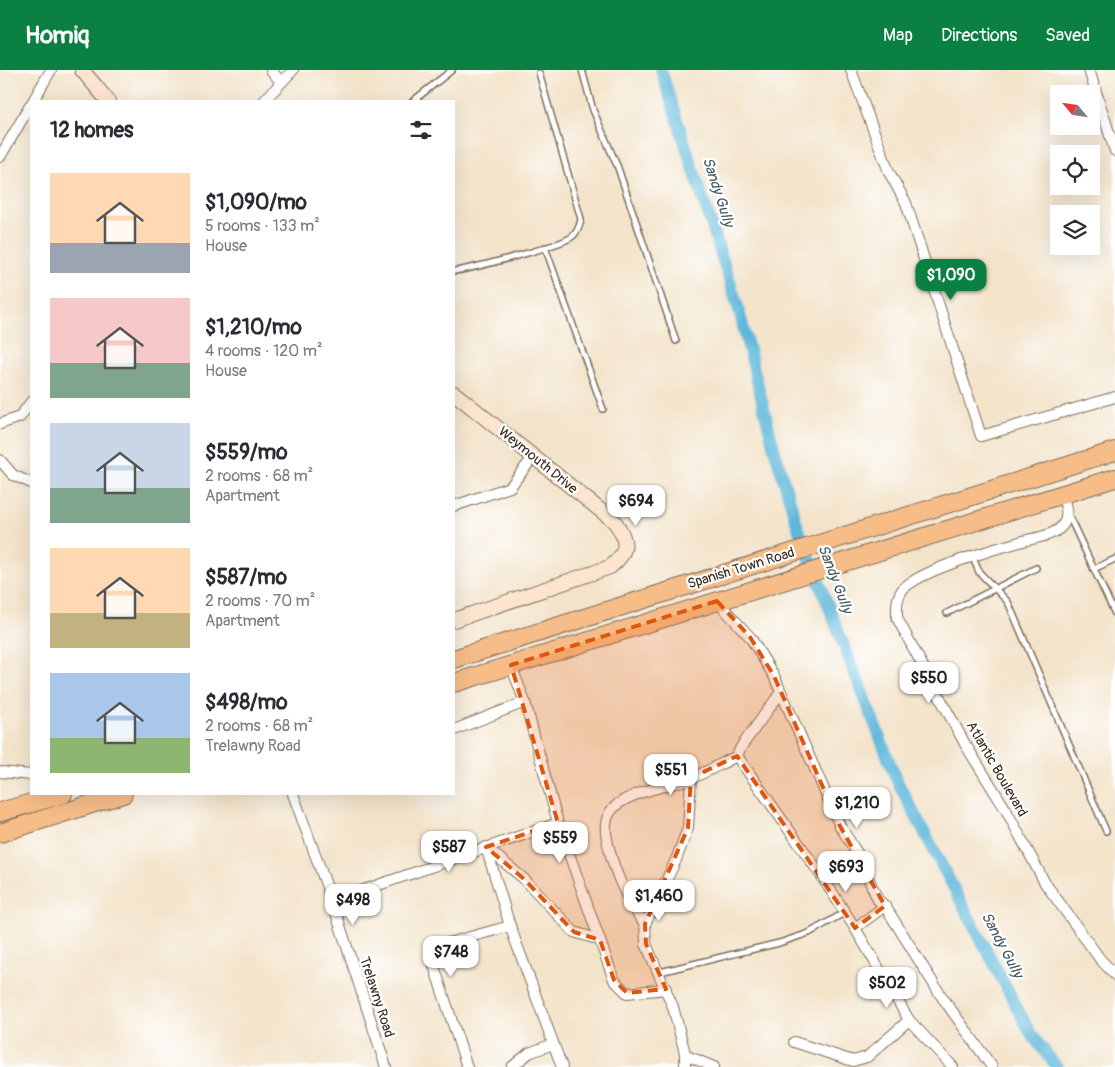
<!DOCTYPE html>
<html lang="en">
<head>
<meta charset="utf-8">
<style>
  :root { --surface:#fff; --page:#f2f2f3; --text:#2b2b33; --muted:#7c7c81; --accent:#0b8043 }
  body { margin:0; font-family:Pangolin,sans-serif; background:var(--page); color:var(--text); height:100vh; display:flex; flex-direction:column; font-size:19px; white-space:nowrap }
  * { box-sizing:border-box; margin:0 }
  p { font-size:16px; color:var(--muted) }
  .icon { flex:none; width:28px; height:28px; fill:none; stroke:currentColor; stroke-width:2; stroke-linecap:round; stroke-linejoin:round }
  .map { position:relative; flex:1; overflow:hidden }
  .sheet { position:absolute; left:30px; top:30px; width:425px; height:695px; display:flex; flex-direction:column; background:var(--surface); border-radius:0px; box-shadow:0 5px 20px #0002 }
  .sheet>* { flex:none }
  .needle { width:32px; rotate:299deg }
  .controls { position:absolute; left:1050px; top:15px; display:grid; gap:10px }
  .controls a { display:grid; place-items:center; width:50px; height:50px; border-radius:0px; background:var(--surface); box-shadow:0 5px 20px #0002; font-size:25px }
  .price { position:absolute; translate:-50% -42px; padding:0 11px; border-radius:10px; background:#fff; color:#222; font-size:16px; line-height:32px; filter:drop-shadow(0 1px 2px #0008) }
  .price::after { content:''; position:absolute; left:50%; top:30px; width:15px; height:11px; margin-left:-8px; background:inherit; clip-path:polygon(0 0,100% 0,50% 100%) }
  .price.on { background:var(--accent); color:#fff }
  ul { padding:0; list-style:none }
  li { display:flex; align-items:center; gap:15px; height:125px; padding:0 20px }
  li span { display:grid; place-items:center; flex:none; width:140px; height:100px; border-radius:0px; color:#555 }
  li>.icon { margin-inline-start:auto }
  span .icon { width:60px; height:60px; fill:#fffc; stroke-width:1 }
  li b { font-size:21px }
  h2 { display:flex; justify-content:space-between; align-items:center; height:60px; padding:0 20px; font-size:21px }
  header { display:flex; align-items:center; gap:30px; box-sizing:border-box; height:70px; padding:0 25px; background:var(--accent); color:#fff }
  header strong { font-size:24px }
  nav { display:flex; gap:28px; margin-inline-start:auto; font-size:18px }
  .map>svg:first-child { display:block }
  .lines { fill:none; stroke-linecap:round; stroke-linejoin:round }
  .canal { stroke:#5db7da; stroke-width:12 }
  .lane-casing { stroke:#7b6b5a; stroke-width:8 }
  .street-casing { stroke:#7b6b5a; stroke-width:12 }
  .secondary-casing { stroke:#7b6b5a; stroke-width:16 }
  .highway-casing { stroke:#7b6b5a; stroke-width:20 }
  .lane { stroke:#fff; stroke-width:5 }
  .street { stroke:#fff; stroke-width:10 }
  .secondary { stroke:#fce5cf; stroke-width:14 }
  .highway { stroke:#f7bd88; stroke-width:18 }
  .marked { fill:#df570d; fill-opacity:0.2; stroke:#df570d; stroke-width:4; stroke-dasharray:10 6; stroke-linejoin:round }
  .labels { text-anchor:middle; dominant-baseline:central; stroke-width:4.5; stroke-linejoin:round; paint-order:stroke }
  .street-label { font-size:14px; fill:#3b2a1e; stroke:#fff }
  .water-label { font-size:15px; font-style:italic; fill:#475b60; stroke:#fff }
</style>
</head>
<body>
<header>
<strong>Homiq</strong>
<nav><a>Map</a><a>Directions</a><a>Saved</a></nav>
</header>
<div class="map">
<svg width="1115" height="997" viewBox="0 0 1115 997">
  <rect width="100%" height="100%" fill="#fff"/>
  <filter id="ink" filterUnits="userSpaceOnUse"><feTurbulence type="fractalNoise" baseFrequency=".02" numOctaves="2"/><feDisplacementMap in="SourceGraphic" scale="10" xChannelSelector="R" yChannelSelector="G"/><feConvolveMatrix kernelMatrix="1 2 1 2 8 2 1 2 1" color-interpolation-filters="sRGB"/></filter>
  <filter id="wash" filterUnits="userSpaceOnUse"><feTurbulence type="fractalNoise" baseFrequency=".0096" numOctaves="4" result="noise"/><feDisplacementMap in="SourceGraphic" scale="20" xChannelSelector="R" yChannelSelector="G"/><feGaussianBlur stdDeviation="1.12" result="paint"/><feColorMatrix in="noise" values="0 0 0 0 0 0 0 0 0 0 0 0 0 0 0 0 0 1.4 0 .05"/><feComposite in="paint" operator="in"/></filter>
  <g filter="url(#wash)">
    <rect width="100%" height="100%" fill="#f3e3c9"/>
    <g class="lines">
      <path class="canal" d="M661,0L738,237L774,378L799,461L897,711L1031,964L1057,997"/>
    </g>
  </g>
  <g filter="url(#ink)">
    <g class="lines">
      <g class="lane-casing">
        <g id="lane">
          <path d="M582,0L593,40L618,98L676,271"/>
          <path d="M413,31L452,0"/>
          <path d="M545,177L603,339"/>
          <path d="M454,201C471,199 564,175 573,166C578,161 580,155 581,149L539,3"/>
          <path d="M1068,444L1115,544"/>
          <path d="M973,488L979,502L1008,532L1106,761"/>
          <path d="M1094,499L1115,489"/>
          <path d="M947,543L1036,498"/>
          <path d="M660,902L779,873L809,863L844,843"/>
        </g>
      </g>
      <g class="street-casing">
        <g id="street">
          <path d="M271,0L281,12"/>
          <path d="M851,0L889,102L906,133L981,366L1115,327"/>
          <path d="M1089,0L1115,81"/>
          <path d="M33,31L51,0"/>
          <path d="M264,31L293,0"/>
          <path d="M0,87L31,34"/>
          <path d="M0,354L20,347L31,332"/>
          <path d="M0,390L13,405L31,413"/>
          <path d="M1063,424C1065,436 1070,446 1062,456C1054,466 1034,468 1023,471C996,478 921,500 903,519C896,527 897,538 897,548L965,674L1006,740L1045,813L1100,889L1115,905"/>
          <path d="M454,436L510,417L534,386"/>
          <path d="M717,531L750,567L774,606L840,756L857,783L878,830L885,836L940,924L992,997"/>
          <path d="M511,595L525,632L558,753L614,910L627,923L666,919"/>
          <path d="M454,660L525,632"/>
          <path d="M737,686L821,805"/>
          <path d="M0,702L31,705"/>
          <path d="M293,724L332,831L386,997"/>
          <path d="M486,777L510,856L562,997"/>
          <path d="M487,778L524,809L574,862L600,870"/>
          <path d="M857,783L821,805L855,858L885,836"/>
          <path d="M332,831L558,753"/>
          <path d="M645,854C629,834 618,810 611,786C608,773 602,757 609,744C622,721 670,717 692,708C707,702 722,693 737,686L741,677L781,622"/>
          <path d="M855,858L909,950L953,997"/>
          <path d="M794,972L853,991L867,987L909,950"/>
          <path d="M685,985L714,997"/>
          <path d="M467,997L434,896L441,875L510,856"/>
          <path d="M512,997L529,983L553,974"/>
          <path d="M685,997V983L673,937L646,874L645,854L676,790L688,758L691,708"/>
        </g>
      </g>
      <g class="secondary-casing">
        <g id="secondary">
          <path d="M82,0L108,31"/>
          <path d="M454,323L615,452C628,471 629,482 610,497L454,550"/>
        </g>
      </g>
      <g class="highway-casing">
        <g id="highway">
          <path d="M454,589L1115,381"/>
          <path d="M454,613L1115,408"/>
          <path d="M0,742L63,724"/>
          <path d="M0,763L123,724"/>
        </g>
      </g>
      <use href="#lane" class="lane"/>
      <use href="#street" class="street"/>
      <use href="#secondary" class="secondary"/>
      <use href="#highway" class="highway"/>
    </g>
  </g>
  <path class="marked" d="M717,531L750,567L774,606L840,756L885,836L855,858L737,686L691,708L688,758L645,854L646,874L666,919L627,923L614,910L600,870L574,862L524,809L486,777L558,753L511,595Z"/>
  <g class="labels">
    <g class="street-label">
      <text transform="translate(538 390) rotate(39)">Weymouth Drive</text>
      <text transform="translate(741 498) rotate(-17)">Spanish Town Road</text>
      <text transform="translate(997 699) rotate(60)">Atlantic Boulevard</text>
      <text transform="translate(377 927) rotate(72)">Trelawny Road</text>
    </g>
    <g class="water-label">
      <text transform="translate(718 122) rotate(72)">Sandy Gully</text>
      <text transform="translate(835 509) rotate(69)">Sandy Gully</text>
      <text transform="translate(1002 875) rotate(62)">Sandy Gully</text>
    </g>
  </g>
</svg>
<div class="controls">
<a><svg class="needle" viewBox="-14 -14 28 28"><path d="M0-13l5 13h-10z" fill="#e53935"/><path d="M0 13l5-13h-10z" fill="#7c7c81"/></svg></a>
<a><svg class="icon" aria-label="locate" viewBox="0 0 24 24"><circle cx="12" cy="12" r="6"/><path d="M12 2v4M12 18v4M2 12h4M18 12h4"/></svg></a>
<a><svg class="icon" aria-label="layers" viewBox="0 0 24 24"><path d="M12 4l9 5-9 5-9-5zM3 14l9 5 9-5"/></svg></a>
</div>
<b class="price on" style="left:951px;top:231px">$1,090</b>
<b class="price" style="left:636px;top:457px">$694</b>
<b class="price" style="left:929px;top:634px">$550</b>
<b class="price" style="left:671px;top:726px">$551</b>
<b class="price" style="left:857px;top:759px">$1,210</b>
<b class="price" style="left:560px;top:794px">$559</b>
<b class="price" style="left:449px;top:803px">$587</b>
<b class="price" style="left:846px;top:823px">$693</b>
<b class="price" style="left:659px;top:852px">$1,460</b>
<b class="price" style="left:353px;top:856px">$498</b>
<b class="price" style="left:451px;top:908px">$748</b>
<b class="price" style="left:887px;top:939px">$502</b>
<section class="sheet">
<h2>12 homes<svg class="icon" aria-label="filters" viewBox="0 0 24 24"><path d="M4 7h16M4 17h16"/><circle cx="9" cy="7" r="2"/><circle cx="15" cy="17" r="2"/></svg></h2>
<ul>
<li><span style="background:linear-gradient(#ffd9b3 70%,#9aa5b1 0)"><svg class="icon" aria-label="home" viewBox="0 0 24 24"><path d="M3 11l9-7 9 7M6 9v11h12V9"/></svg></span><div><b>$1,090/mo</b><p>5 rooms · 133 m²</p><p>House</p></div></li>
<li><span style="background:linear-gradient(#f6c9c9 65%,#7fa58c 0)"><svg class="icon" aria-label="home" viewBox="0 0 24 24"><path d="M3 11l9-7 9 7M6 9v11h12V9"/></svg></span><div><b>$1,210/mo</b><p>4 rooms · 120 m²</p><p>House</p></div></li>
<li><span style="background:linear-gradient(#c9d6e8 65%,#7fa58c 0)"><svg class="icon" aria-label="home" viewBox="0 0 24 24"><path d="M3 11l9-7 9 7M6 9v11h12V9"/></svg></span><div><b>$559/mo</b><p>2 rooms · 68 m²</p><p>Apartment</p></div></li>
<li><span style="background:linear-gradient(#ffd9b3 65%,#c2b280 0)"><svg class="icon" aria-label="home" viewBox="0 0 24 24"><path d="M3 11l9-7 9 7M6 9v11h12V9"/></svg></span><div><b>$587/mo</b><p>2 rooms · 70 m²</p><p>Apartment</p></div></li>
<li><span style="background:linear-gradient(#a9c7e8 65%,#8fb573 0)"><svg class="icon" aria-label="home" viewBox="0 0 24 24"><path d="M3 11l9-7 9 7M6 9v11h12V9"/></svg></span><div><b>$498/mo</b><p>2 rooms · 68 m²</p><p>Trelawny Road</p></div></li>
</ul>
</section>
</div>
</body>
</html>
